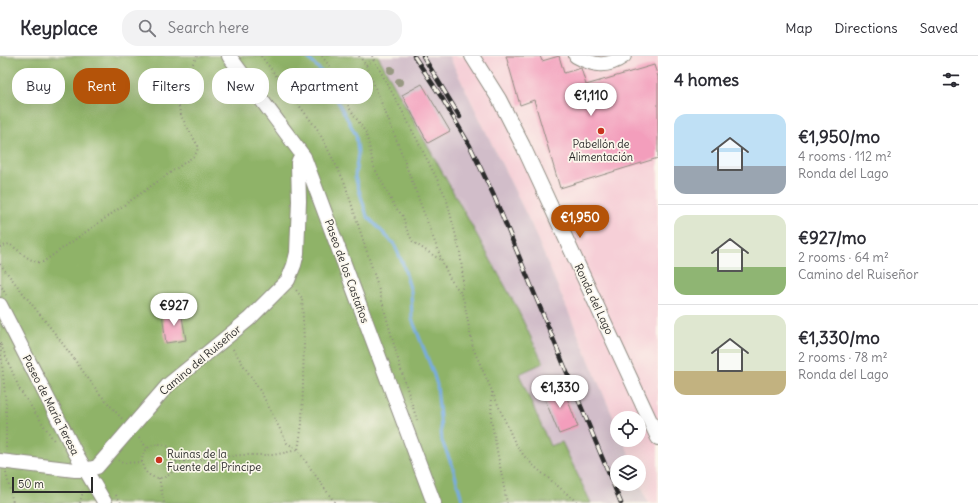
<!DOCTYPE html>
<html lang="en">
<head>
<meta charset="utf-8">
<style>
  :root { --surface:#fff; --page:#f2f2f3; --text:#2b2b33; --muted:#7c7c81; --line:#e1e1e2; --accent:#b45309 }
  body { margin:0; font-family:Delius,sans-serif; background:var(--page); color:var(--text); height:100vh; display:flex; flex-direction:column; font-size:15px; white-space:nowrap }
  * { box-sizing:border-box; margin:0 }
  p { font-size:13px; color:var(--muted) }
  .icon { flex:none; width:22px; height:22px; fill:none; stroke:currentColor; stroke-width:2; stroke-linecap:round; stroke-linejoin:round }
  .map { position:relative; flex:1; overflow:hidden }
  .details { display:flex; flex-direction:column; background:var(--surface); width:320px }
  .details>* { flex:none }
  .guide { position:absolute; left:12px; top:12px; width:380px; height:36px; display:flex; gap:8px }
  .buttons { position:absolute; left:610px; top:355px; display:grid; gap:8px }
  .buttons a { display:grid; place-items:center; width:36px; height:36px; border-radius:50%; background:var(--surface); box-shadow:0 4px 16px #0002; font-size:20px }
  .scale { position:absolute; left:12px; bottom:10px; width:81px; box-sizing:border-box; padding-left:4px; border:2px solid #2b2b2b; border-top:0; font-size:11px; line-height:14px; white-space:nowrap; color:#2b2b2b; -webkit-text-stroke:3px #fbf7ec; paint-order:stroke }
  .price { position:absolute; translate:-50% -34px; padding:0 9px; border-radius:14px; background:#fff; color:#222; font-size:13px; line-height:26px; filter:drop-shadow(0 1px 2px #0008) }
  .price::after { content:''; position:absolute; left:50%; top:24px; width:12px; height:9px; margin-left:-6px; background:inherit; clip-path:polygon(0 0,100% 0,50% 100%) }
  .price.active { background:var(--accent); color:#fff }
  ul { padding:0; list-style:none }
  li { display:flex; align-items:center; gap:12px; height:100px; padding:0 16px }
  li+li { border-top:1px solid var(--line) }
  li span { display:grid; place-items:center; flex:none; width:112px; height:80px; border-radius:12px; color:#555 }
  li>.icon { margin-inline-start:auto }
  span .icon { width:48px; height:48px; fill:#fffc; stroke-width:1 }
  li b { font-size:17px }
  h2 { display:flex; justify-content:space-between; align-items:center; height:48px; padding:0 16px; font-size:17px }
  .chip { padding:0 14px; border-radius:16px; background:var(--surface); box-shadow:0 4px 16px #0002; font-size:14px; line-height:36px }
  .chip.active { background:var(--accent); color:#fff }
  header { display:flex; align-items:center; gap:24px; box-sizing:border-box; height:56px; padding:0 20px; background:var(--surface); border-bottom:1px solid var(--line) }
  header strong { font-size:19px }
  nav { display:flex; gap:22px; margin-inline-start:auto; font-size:14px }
  .search { width:280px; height:36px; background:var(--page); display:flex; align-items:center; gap:10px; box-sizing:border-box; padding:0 14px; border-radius:16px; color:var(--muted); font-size:15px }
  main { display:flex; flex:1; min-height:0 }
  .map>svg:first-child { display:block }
  .built { fill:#f6cfd7 }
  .industrial { fill:#d1bdc9 }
  .forest { fill:#8fb368; stroke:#5d6f4a }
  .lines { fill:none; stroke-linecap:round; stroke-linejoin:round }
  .stream { stroke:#76ace4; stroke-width:3 }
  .building { fill:#f39ebc }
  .minor-casing { stroke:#8e8b80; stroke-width:16 }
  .path { stroke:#8e8b80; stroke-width:2; stroke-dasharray:1 3; stroke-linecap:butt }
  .minor { stroke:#fff; stroke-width:14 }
  .rail-casing { stroke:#2b2b2b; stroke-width:4.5 }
  .rail { stroke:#fbf7ec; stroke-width:3; stroke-dasharray:9; stroke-linecap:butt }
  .tree { fill:#979882 }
  .poi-dot { fill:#c8321e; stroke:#fbf7ec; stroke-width:1.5 }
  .labels { text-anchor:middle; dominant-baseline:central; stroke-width:3.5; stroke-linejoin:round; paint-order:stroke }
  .poi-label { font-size:11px; fill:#2b2b2b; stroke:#fbf7ec }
  .street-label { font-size:11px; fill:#2b2b2b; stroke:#fbf7ec }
</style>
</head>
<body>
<header>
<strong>Keyplace</strong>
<div class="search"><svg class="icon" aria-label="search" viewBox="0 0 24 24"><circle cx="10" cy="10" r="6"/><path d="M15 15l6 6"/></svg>Search here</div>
<nav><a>Map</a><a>Directions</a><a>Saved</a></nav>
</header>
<main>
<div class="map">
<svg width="658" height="447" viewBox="0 0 658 447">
  <rect width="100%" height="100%" fill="#fbf7ec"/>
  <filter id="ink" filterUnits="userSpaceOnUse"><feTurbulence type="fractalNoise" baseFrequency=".025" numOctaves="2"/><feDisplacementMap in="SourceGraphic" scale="8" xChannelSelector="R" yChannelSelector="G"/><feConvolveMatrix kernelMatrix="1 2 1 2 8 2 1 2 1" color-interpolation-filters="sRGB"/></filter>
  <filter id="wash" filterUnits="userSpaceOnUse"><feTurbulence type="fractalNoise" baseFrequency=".012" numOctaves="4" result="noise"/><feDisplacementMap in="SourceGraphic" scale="16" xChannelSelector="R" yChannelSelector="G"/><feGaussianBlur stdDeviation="0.9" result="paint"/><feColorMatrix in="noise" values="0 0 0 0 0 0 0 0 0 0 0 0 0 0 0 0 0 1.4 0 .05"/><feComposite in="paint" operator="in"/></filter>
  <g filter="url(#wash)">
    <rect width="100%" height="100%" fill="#f2ebd4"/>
    <path class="built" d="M449,0H658V447H648L639,424V406H632L623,384H639V362H617V370L531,168Z"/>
    <path class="industrial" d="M378,0H449L531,168L617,370V384H623L627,393L632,406H617V428H639V424L648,447H591L562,386L550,391L519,318L543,306L515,248Z"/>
    <path class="forest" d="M0,0H378L515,248L543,307L519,318L550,390L562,386L591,447H0Z"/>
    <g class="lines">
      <path class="stream" d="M306,0L322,16L356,79L358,97L355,121L367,160L394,188L403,208L411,236L412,263L433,316L437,329L442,385L453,412L463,447"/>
    </g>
    <g id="blocks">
      <g class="building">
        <path d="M506,0H540L542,5L559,0L564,17L581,12L586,29L654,9L658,21V102L560,132L534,44L520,49Z"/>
        <path d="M422,28L450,75L428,87L402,39Z"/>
        <path d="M181,255L186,284L166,287L162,258Z"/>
        <path d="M562,329L578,371L559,378L542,336Z"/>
      </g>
    </g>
  </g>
  <g filter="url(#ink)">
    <use href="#blocks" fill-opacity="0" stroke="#8e8b80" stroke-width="1"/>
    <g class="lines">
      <g class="minor-casing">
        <g id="minor">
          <path d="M229,0L304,101L434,447"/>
          <path d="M472,0L499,43L523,90L658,382"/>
          <path d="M576,0C594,10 607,12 624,0"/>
          <path d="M0,249L75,396L105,447"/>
          <path d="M0,405L75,414H85L97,411L168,329L249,263L288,224L294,209L297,197L299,145L298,107L299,104L304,101"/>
        </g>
      </g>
      <g class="path">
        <path d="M261,0L318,74L344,125L377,227L399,307L417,364"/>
        <path d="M322,0L330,11L346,47L366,77L374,111L395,151L403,160L406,172L413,186L442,205"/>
        <path d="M359,0L366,9L395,80L442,205L450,223L460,236L464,245L473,292L514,385L524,400L535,411L578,447"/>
        <path d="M372,0L405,60L446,141L460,196L463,222V230L460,236"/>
        <path d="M366,9L374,4"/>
        <path d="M0,191L9,188C20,194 30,208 43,206L194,100L197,96L198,90L181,60L176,39L197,0"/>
        <path d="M0,208L57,280L99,337L123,364"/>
        <path d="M0,228L6,239"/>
        <path d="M0,287L6,349V395"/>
        <path d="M1,289L20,334L55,386"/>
        <path d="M233,293L262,338L287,387L298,394L304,403L335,447"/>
        <path d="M492,336L491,363L507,447"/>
        <path d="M139,382L147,392"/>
        <circle cx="159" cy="405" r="17"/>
        <path d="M118,404L123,407L142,406"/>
        <path d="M176,406L241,399H273L298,394L302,368L304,286L302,242L296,234"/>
        <path d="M6,417L13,447"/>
        <path d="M159,422L164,447"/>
        <path d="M116,439L121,447"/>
        <path d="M80,447L83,435"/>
      </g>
      <use href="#minor" class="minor"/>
      <g class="rail-casing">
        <g id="rail">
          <path d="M414,0L442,42L470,90L494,140L621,447"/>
          <path d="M423,0L460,61"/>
        </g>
      </g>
      <use href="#rail" class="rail"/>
    </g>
    <g class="tree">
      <circle cx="391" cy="14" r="4"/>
      <circle cx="399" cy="26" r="4"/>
    </g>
  </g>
  <g class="poi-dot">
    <circle cx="601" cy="75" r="4"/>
    <circle cx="159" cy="404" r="4"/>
  </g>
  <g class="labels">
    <g class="poi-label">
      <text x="601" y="88">Pabellón de<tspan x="601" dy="13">Alimentación</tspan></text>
      <text x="167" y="398" text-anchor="start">Ruinas de la<tspan x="167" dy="13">Fuente del Príncipe</tspan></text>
    </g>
    <g class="street-label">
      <text transform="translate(347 215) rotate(70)">Paseo de los Castaños</text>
      <text transform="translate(594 243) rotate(65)">Ronda del Lago</text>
      <text transform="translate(200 304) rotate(-40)">Camino del Ruiseñor</text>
      <text transform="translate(51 349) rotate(63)">Paseo de María Teresa</text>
    </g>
  </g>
</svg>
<div class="buttons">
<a><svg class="icon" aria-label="locate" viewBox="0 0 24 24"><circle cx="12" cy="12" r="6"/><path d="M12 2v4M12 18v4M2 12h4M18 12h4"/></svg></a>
<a><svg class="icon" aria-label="layers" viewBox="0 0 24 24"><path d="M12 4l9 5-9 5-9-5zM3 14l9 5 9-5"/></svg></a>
</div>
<div class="scale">50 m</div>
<b class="price" style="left:591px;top:61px">€1,110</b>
<b class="price active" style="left:580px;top:183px">€1,950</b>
<b class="price" style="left:174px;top:271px">€927</b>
<b class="price" style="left:560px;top:353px">€1,330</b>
<div class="guide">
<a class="chip">Buy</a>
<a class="chip active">Rent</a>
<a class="chip">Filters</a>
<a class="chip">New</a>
<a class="chip">Apartment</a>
</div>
</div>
<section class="details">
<h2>4 homes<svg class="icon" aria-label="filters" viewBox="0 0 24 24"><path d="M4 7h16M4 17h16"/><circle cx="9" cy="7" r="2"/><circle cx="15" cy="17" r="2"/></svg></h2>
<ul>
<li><span style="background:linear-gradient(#bfe0f5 65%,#9aa5b1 0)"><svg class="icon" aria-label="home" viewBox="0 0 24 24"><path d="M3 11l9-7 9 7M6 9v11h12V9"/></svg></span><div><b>€1,950/mo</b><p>4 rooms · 112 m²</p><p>Ronda del Lago</p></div></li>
<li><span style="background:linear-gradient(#dfe7d0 65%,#8fb573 0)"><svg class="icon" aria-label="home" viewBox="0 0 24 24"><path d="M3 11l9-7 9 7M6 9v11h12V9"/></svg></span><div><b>€927/mo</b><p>2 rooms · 64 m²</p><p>Camino del Ruiseñor</p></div></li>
<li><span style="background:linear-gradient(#dfe7d0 70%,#c2b280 0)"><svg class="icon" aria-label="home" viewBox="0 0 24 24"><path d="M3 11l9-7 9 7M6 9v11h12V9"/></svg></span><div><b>€1,330/mo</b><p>2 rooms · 78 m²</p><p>Ronda del Lago</p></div></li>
</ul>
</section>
</main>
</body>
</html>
